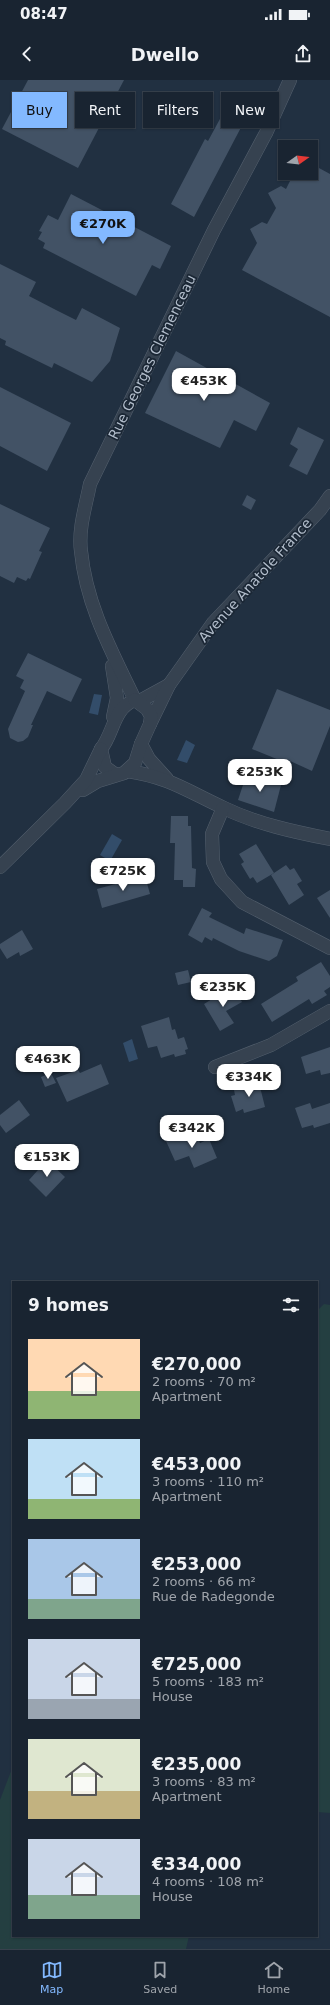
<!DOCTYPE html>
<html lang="en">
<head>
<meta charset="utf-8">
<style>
  :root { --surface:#192431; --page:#26303d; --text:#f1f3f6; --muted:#9fa4ab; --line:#37414d; --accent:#83b9ff }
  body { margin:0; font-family:"DejaVu Sans",sans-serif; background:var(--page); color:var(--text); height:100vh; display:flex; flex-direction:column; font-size:15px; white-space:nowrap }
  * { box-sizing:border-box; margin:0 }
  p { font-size:13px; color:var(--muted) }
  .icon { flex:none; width:22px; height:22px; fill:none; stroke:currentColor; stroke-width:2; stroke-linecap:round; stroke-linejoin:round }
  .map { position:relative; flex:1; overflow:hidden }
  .side { position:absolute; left:12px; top:1201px; width:306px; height:656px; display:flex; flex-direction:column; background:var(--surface); border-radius:0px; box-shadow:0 1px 3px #0004,0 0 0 1px var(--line) }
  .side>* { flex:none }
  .top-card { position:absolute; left:12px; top:12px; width:306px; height:36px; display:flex; gap:8px }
  .needle { width:26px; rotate:76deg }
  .fabs { position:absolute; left:278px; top:60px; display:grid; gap:8px }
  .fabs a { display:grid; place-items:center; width:40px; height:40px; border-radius:0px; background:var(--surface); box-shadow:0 1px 3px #0004,0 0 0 1px var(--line); font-size:20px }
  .price { position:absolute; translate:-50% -34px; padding:0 9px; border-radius:8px; background:#fff; color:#222; font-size:13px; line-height:26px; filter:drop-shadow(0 1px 2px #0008) }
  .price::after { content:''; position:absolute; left:50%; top:24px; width:12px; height:9px; margin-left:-6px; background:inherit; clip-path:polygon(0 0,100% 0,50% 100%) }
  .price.on { background:var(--accent); color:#111 }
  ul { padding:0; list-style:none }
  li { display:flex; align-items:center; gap:12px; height:100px; padding:0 16px }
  li span { display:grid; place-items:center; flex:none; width:112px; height:80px; border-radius:0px; color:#555 }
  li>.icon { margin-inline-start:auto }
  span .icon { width:48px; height:48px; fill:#fffc; stroke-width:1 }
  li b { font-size:17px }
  h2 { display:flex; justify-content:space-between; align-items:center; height:48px; padding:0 16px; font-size:17px }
  .tag { padding:0 14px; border-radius:0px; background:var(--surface); box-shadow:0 1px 3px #0004,0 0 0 1px var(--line); font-size:14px; line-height:36px }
  .tag.on { background:var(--accent); color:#111 }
  .status { display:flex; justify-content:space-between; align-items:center; height:28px; padding:0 20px; background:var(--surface); direction:ltr }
  .status svg { height:11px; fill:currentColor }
  header { display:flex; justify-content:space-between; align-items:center; height:52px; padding:0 16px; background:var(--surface); font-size:18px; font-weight:600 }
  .tab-bar { display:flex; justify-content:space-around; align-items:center; height:56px; border-top:1px solid var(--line); background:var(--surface); font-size:11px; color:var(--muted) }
  .tab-bar a { display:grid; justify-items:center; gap:2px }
  .tab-bar .on { color:var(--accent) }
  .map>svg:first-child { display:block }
  .green { fill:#243f41 }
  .water { fill:#334d6a }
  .building { fill:#425265 }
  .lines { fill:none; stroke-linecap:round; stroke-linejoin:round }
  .minor-casing { stroke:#54606e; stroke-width:14 }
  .minor { stroke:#364250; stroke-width:13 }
  .labels { text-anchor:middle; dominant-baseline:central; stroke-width:3.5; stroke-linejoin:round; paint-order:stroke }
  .street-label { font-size:14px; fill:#b2bdcb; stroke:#1b2735 }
</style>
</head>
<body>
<div class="status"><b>08:47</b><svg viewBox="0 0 49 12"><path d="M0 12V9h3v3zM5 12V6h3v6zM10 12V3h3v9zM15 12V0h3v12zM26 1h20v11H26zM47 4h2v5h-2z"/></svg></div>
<header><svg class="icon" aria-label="back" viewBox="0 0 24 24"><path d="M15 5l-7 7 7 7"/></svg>Dwello<svg class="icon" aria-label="share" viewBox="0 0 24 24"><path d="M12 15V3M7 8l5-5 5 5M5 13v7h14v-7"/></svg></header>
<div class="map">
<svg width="330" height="1869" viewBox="0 0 330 1869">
  <rect width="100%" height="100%" fill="#213041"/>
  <g class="green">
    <path d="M324,1224L330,1225V1733L317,1732V1231Z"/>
    <path d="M13,1686V1856H189L186,1869H0V1720Z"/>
  </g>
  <g class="water">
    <path d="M94,614L102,615L98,635L89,633Z"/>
    <path d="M186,660L195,665L187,683L177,680Z"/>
    <path d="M112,754L122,760L110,781L100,775Z"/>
    <path d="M132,959L138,979L129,982L123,963Z"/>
    <path d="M60,969L65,981L45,989L41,977Z"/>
  </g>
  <g class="building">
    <path d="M28,0H124L78,88L2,49Z"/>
    <path d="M227,26L247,36L194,137L171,124L205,59L208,61Z"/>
    <path d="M319,88L330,94V237L242,190L257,163L250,149L262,142L267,144L276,128L268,113L281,106L286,109L294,93H316Z"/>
    <path d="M71,114L171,166L160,189L152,185L136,216L43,168L45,163L38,159L42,152L39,151L48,135L58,140Z"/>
    <path d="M0,184L36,202L29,216L56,230L76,240L82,228L120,248L110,281L92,302L54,283L52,288L5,265L6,261L0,258Z"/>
    <path d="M176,271L270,323L256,351L234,340L220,368L145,333Z"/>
    <path d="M0,307L71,343L47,391L0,366Z"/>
    <path d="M298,347L324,360L307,395L289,386L298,369L290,364Z"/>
    <path d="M247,415L256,420L251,430L242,425Z"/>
    <path d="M0,424L50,448L39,471L42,472L30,499L28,498L26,501L17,497L14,503L0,496Z"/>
    <path d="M28,573L82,599L71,622L47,611L31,645H33L28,657L23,661L18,662L10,658L8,649L25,611L20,608L24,600L16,596Z"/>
    <path d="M277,609L330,630V646L312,691L288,680L284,682L252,669Z"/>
    <path d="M247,693L281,705L274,732L238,720Z"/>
    <path d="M171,736H188V746H191L192,788L196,789L195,807H183V800H174L175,763H170Z"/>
    <path d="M256,764L274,793L257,803L253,797L250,799L241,784L244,782L239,774Z"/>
    <path d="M286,785L290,790L294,788L302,801L297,804L304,815L289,825L271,795Z"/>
    <path d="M145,796L150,814L102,828L97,809Z"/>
    <path d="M330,810V838L317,818Z"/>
    <path d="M202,828L212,833L209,837L244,854L246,848L283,860L277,876L269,881L239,871L213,858L212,861L205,857L202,863L188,855Z"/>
    <path d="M22,850L33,869L20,876L19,872L7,879L0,868V864Z"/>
    <path d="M321,882L330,896V907L324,911L327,915L312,924L309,919L272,942L261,924L298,901L296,897Z"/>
    <path d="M188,890L191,902L178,905L175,893Z"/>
    <path d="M233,906L242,922L226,931L234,943L220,951L204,924Z"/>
    <path d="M169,937L172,950L175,949L178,959L184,957L188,969L185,970L186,974L175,977L174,974L161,978L157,966L148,968L141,946Z"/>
    <path d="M330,967V993L321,995L320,990L306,994L301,977Z"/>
    <path d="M101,984L109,1004L67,1022L56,998L78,990L80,993Z"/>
    <path d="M51,993L56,1003L45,1007L41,997Z"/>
    <path d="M258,999L265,1027L244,1033L243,1029L236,1032L231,1016L235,1015L234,1010L246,1007L245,1003Z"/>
    <path d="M19,1020L30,1035L6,1053L0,1045V1035Z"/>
    <path d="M310,1023L312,1029L330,1023V1043L314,1048L313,1045L302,1048L295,1028Z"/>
    <path d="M194,1049L200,1063L209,1059L217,1078L194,1088L189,1076L175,1081L166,1061Z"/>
    <path d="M47,1080L65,1097L46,1117L29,1100Z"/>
  </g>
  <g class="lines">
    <g class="minor-casing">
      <g id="minor">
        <path d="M112,586L117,618L113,637"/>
        <path d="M135,620C112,572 86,525 81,471C78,449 86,425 90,404L214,150L266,53L290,0"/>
        <path d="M138,622L169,605"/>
        <path d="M150,644L169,605L213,543L320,430L330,416"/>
        <path d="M141,664L149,679L167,699"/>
        <path d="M127,691C169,697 187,711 224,728C257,744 295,752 330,759"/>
        <path d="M116,695L105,687L101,669C114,653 113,628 135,620"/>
        <path d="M83,710L98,701L124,693L135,683L141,664L150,644L151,636L147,629L135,620"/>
        <path d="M223,728L212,754L213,782L221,799L242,822L330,868"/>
        <path d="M0,787L65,723L86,700L101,669"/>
        <path d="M215,987L271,965L330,931"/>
      </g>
    </g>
    <use href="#minor" class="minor"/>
  </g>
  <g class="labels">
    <g class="street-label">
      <text transform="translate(152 277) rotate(-64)">Rue Georges Clemenceau</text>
      <text transform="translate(255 500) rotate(-48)">Avenue Anatole France</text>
    </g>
  </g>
</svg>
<div class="fabs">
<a><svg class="needle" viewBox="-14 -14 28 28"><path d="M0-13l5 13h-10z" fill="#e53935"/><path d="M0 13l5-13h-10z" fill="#9fa4ab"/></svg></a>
</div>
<b class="price on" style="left:103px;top:165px">€270K</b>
<b class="price" style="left:204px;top:322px">€453K</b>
<b class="price" style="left:260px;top:713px">€253K</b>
<b class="price" style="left:123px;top:812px">€725K</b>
<b class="price" style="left:223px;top:928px">€235K</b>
<b class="price" style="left:48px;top:1000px">€463K</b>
<b class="price" style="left:249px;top:1018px">€334K</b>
<b class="price" style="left:192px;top:1069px">€342K</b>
<b class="price" style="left:47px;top:1098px">€153K</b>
<div class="top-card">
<a class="tag on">Buy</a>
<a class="tag">Rent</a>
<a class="tag">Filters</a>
<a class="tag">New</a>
</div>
<section class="side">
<h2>9 homes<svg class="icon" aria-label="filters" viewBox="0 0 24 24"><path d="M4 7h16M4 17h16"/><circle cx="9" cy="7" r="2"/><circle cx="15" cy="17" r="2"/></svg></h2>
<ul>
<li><span style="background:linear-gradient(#ffd9b3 65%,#8fb573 0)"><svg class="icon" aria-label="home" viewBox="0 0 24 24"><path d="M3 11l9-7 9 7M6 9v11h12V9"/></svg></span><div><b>€270,000</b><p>2 rooms · 70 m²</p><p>Apartment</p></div></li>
<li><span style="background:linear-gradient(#bfe0f5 75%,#8fb573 0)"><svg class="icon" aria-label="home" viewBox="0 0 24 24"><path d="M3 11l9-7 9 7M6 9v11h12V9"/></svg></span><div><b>€453,000</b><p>3 rooms · 110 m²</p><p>Apartment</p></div></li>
<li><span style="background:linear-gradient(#a9c7e8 75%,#7fa58c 0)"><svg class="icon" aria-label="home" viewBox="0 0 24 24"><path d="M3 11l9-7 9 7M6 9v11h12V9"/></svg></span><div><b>€253,000</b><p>2 rooms · 66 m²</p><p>Rue de Radegonde</p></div></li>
<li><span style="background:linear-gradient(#c9d6e8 75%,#9aa5b1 0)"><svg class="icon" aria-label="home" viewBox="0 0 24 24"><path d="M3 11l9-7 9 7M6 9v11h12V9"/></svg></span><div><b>€725,000</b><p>5 rooms · 183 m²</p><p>House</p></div></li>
<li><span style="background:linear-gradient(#dfe7d0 65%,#c2b280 0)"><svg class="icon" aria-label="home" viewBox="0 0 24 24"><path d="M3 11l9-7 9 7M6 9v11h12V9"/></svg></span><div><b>€235,000</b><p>3 rooms · 83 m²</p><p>Apartment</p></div></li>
<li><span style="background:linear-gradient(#c9d6e8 70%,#7fa58c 0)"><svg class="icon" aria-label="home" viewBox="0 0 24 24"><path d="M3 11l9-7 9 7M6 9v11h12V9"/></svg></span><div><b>€334,000</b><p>4 rooms · 108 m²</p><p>House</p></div></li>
</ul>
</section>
</div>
<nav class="tab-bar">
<a class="on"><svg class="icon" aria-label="map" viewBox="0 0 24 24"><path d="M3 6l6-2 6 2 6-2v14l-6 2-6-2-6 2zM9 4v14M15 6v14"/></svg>Map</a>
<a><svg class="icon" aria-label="saved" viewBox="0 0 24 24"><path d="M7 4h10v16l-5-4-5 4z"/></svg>Saved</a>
<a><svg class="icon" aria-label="home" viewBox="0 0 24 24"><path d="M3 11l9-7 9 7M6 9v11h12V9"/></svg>Home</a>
</nav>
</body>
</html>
